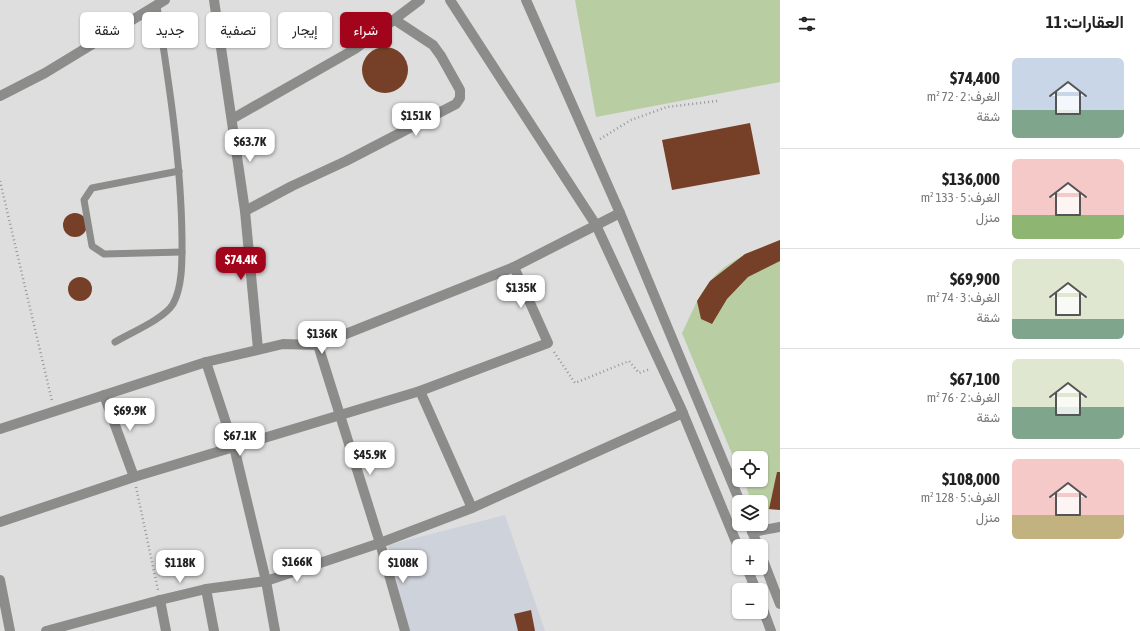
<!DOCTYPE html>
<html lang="ar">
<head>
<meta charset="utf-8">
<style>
  :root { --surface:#fff; --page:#f6f6f6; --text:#222; --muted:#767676; --line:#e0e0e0; --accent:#a2051b }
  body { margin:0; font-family:"Asap Condensed",Vazirmatn,sans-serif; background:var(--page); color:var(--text); direction:rtl; height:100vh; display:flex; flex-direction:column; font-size:15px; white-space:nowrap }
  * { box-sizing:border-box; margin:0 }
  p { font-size:13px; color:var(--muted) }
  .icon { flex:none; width:22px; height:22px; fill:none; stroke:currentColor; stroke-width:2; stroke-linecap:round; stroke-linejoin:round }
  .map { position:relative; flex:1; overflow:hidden; direction:ltr }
  .details { display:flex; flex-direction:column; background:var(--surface); width:360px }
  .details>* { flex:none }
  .guide { position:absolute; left:12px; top:12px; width:380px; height:36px; direction:rtl; display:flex; gap:8px }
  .controls { position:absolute; left:732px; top:451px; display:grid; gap:8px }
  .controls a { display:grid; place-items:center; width:36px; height:36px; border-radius:6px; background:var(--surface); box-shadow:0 1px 3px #0004; font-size:20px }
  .price { position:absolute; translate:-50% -34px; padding:0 9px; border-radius:8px; background:#fff; color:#222; font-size:13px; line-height:26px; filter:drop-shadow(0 1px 2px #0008) }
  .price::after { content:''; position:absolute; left:50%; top:24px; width:12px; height:9px; margin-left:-6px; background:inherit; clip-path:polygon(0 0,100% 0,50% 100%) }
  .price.active { background:var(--accent); color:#fff }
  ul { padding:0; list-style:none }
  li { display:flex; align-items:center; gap:12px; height:100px; padding:0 16px }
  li+li { border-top:1px solid var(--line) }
  li span { display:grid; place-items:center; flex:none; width:112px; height:80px; border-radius:6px; color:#555 }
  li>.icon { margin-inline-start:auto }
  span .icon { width:48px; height:48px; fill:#fffc; stroke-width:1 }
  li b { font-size:17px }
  h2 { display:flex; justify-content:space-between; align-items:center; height:48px; padding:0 16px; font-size:17px }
  .tag { padding:0 14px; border-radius:6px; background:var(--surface); box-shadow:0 1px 3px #0004; font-size:14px; line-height:36px }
  .tag.active { background:var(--accent); color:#fff }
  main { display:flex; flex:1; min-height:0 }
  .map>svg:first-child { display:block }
  .built { fill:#ced2da }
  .green { fill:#b8cea2 }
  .building { fill:#764028 }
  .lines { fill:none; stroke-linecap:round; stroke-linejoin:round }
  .path { stroke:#979798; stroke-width:2.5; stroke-dasharray:1 3; stroke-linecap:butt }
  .service { stroke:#8c8c8b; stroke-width:7 }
  .minor { stroke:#8c8c8b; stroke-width:10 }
  .tertiary { stroke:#8c8c8b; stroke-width:10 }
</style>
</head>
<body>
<main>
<section class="details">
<h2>العقارات: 11<svg class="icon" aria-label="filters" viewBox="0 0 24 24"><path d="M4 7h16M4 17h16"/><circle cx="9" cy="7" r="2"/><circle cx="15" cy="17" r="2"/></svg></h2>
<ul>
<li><span style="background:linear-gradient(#c9d6e8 65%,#7fa58c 0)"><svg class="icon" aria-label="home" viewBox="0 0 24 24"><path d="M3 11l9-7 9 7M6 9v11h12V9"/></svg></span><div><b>$74,400</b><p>الغرف: 2 · 72 m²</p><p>شقة</p></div></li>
<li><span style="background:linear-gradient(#f6c9c9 70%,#8fb573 0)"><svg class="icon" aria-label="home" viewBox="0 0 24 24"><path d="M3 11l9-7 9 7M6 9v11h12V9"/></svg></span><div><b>$136,000</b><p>الغرف: 5 · 133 m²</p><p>منزل</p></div></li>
<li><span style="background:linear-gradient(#dfe7d0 75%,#7fa58c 0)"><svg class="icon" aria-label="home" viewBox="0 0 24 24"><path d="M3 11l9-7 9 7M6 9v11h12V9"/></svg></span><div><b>$69,900</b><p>الغرف: 3 · 74 m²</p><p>شقة</p></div></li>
<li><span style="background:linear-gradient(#dfe7d0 60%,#7fa58c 0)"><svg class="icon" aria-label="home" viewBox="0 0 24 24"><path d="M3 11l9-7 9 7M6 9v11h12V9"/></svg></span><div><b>$67,100</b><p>الغرف: 2 · 76 m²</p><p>شقة</p></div></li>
<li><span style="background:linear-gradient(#f6c9c9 70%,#c2b280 0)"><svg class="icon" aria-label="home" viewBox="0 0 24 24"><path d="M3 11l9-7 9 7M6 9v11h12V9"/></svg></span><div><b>$108,000</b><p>الغرف: 5 · 128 m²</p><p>منزل</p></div></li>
</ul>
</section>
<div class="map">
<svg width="780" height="631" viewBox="0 0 780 631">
  <rect width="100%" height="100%" fill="#dededf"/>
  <path class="built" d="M505,515L545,631H409L388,545Z"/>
  <g class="green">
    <path d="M575,0H780V82L596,117Z"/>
    <path d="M780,240V510L761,509V502H752L743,480H761V458H739V471L682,333C691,315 698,295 712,279C728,260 757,249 780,240Z"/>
  </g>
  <g class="building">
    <circle cx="385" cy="70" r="23"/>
    <path d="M750,123L760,174L672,190L662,140Z"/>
    <circle cx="75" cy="225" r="12"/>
    <path d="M780,240V261L748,277L727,299L712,324L701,319L697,301L710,281L745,254Z"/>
    <circle cx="80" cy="289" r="12"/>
    <path d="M777,472H780V510L769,509Z"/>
    <path d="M531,610L535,631H518L514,614Z"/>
  </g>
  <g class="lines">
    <g class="path">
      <path d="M600,139L631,120L667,107L717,101"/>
      <path d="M0,181L52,401"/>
      <path d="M554,352L575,383L629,361L639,373L650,369"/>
      <path d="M136,487L158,590"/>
    </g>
    <g class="service">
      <path d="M179,171L92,188L84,200L92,246L104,254L182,252"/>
      <path d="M115,342C130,333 164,319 173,304C183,286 182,258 182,238C181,160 169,83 157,6"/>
    </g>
    <g class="minor">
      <path d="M214,0L245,211L258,349"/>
      <path d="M0,96L45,73L165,0"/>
      <path d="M232,119L355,49L420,0"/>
      <path d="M245,211L292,186L346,161L456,104L460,98V90L441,56L433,45L395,20"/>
      <path d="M318,345L380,543L405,631"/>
      <path d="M206,362L234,447L266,581L275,631"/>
      <path d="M420,391L472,508"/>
      <path d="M104,395L134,477"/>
      <path d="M0,429L206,362L283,344L318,345L514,267L620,213"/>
      <path d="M0,522L134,477L420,391L548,343L514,267"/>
      <path d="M752,532L780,527"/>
      <path d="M0,580L10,631"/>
      <path d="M206,589L214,631"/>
      <path d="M160,600L166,631"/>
      <path d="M46,631L160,600L206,589L266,581L380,543L472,508L683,413"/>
    </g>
    <g class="tertiary">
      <path d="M450,0L596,225L680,406L739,549"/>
      <path d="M526,0L620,213L740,502"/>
      <path d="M749,524L758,546"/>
      <path d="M761,555L780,604"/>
      <path d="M747,568L756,590"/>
      <path d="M761,604L771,631"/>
    </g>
  </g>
</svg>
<div class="controls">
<a><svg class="icon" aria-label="locate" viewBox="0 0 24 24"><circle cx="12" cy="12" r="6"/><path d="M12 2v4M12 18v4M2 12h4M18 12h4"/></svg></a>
<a><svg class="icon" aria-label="layers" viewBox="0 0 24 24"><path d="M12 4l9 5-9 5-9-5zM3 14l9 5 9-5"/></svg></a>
<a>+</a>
<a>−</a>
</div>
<b class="price" style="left:416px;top:137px">$151K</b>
<b class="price" style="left:250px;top:163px">$63.7K</b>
<b class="price active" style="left:241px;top:281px">$74.4K</b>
<b class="price" style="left:521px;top:309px">$135K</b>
<b class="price" style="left:322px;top:355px">$136K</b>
<b class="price" style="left:130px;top:432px">$69.9K</b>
<b class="price" style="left:240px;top:457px">$67.1K</b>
<b class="price" style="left:370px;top:476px">$45.9K</b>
<b class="price" style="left:297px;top:583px">$166K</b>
<b class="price" style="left:180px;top:584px">$118K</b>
<b class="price" style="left:403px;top:584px">$108K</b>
<div class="guide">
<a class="tag active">شراء</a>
<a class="tag">إيجار</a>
<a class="tag">تصفية</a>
<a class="tag">جديد</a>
<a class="tag">شقة</a>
</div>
</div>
</main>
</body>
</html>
